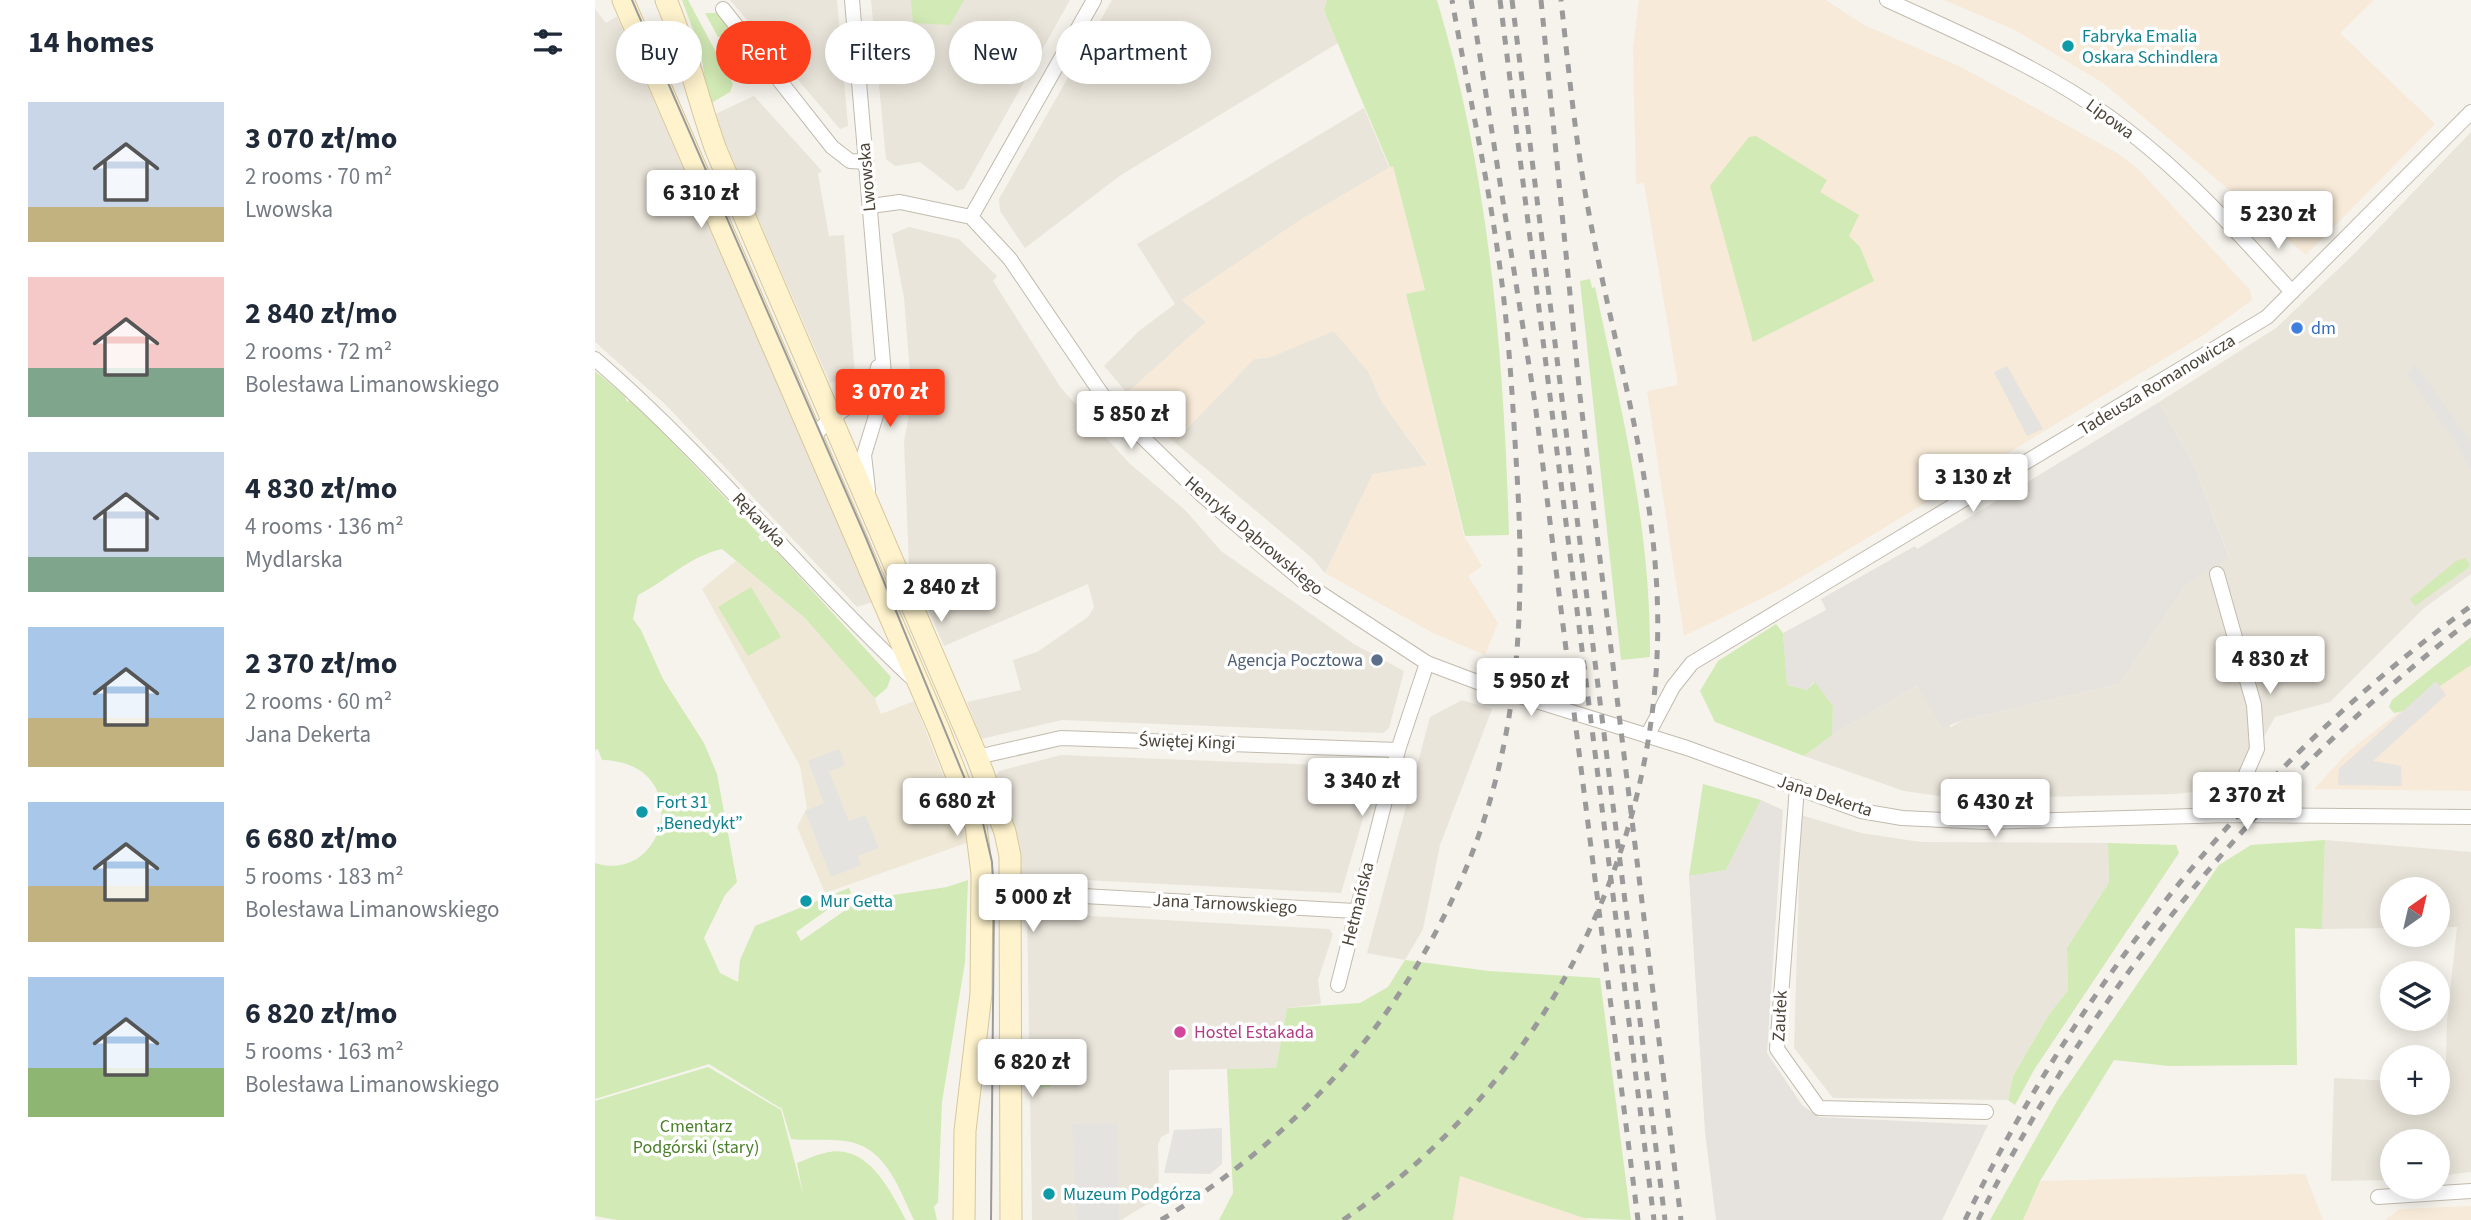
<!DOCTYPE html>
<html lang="en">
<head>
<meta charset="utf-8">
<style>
  :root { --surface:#fff; --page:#f6f6f7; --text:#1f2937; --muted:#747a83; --accent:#fc3f1d }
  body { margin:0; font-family:"Source Sans 3",sans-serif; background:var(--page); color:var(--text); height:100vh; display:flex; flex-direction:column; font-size:26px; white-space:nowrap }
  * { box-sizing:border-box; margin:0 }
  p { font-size:23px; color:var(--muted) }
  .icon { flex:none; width:38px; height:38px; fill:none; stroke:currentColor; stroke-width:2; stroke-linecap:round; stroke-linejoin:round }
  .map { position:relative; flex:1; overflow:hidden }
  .sheet { display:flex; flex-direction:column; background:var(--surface); width:595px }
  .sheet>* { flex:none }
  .guide { position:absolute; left:21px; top:21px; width:665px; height:63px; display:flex; gap:14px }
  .needle { width:46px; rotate:34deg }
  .fabs { position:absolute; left:1785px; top:877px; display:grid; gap:14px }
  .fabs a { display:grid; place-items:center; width:70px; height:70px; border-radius:50%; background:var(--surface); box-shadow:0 4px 18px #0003; font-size:35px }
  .price { position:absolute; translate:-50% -60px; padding:0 16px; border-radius:7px; background:#fff; color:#222; font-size:23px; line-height:46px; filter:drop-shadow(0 2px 4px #0008) }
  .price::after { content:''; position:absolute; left:50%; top:42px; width:21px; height:16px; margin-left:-10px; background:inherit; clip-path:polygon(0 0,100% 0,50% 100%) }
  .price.active { background:var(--accent); color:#fff }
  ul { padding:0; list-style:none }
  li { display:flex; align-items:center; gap:21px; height:175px; padding:0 28px }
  li span { display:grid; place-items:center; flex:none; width:196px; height:140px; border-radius:0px; color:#555 }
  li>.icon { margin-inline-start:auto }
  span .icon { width:84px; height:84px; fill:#fffc; stroke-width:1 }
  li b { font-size:30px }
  h2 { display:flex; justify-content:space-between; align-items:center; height:84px; padding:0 28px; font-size:30px }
  .chip { padding:0 24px; border-radius:32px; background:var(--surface); box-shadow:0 4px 18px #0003; font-size:24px; line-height:63px }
  .chip.active { background:var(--accent); color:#fff }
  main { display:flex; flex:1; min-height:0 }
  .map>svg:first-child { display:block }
  .residential { fill:#eae5da }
  .commercial { fill:#f7ead8 }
  .industrial { fill:#e6e2dd }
  .education { fill:#efe8d6 }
  .green { fill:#d2eab5 }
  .parking { fill:#e5e3e0 }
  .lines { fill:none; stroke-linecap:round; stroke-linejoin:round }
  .street-casing { stroke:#c2bbae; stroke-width:16 }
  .secondary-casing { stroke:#d6c79b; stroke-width:23 }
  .street { stroke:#fff; stroke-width:14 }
  .secondary { stroke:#fff3cd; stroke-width:21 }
  .tram { stroke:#9a9a9a; stroke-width:2 }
  .rail { stroke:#9a9a9a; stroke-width:5; stroke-dasharray:9 9; stroke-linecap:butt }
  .culture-dot { fill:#0f9aa8; stroke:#fff; stroke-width:2.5 }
  .shop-dot { fill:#3f7fe0; stroke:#fff; stroke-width:2.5 }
  .service-dot { fill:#5c6f8a; stroke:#fff; stroke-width:2.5 }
  .hotel-dot { fill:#d1479c; stroke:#fff; stroke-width:2.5 }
  .labels { text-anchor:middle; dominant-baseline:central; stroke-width:7; stroke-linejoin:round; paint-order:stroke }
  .culture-label { font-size:18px; fill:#0d838f; stroke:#fff; text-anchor:start }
  .street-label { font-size:18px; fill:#4b4439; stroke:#fff }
  .shop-label { font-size:18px; fill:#366cbe; stroke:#fff; text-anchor:start }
  .service-label { font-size:18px; fill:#4e5e75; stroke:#fff; text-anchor:end }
  .hotel-label { font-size:18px; fill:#b23c85; stroke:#fff; text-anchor:start }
  .park-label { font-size:18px; fill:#4a7f2a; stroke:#fff }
</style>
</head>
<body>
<main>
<section class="sheet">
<h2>14 homes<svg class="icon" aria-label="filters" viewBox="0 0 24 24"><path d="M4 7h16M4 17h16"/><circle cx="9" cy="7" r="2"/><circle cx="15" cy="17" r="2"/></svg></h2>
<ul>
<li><span style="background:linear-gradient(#c9d6e8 75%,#c2b280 0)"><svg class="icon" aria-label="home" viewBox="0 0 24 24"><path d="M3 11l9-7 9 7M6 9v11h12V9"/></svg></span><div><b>3 070 zł/mo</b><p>2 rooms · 70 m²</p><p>Lwowska</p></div></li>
<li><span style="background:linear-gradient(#f6c9c9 65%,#7fa58c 0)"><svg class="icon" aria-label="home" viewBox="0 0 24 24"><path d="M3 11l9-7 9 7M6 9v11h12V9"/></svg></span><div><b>2 840 zł/mo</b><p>2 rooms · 72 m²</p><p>Bolesława Limanowskiego</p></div></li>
<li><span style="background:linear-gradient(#c9d6e8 75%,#7fa58c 0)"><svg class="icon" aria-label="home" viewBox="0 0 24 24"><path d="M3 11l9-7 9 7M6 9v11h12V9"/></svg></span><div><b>4 830 zł/mo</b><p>4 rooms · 136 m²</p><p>Mydlarska</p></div></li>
<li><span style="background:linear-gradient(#a9c7e8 65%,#c2b280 0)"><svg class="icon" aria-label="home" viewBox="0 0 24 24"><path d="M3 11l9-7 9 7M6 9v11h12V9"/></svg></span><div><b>2 370 zł/mo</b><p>2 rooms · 60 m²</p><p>Jana Dekerta</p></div></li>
<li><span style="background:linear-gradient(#a9c7e8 60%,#c2b280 0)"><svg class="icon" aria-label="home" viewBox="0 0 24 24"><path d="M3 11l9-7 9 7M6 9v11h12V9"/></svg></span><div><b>6 680 zł/mo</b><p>5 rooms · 183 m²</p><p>Bolesława Limanowskiego</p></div></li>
<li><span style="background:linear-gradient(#a9c7e8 65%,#8fb573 0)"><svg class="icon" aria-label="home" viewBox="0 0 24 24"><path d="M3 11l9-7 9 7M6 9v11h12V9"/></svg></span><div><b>6 820 zł/mo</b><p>5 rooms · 163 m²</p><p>Bolesława Limanowskiego</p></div></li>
</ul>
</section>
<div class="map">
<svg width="1876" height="1220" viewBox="0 0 1876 1220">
  <rect width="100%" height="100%" fill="#f6f3ec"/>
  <g class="residential">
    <path d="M135,0H242L253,126L245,129Z"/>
    <path d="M276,0H475L369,189L362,191L325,162L300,166L291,159Z"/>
    <path d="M517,0H732L729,12L743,43L526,175L430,248L405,211L404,199Z"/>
    <path d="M0,9L11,23L22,16L277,602L262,607L71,405L0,342Z"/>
    <path d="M159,96L227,171L223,174L234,236L249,235L260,375L235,383L118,115Z"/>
    <path d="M769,108L794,167L798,166L707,219L587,300L611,322L532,393L509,366L544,331L580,304L542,244Z"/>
    <path d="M1876,132V574L1829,608L1735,702L1680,717L1641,787L1580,794L1366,799L1309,791L1209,756L1237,735L1322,686L1356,727L1368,720L1524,684L1590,586L1634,556L1600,468L1564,402L1681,328L1757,256Z"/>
    <path d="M314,227L364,239L402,276L398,281L466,388L534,463L590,510L626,551L759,644L809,671L794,728L788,733L467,720L386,739L372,702L426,690L418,660L442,652L493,617L499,607L493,584L349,646L314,566L309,442L317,397L309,298L297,234Z"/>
    <path d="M738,330L773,371L787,402L833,466L778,474L730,573L716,557L579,442L659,359L676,357Z"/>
    <path d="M867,700L897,709L845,845L828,929L810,960L772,953L835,717Z"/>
    <path d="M466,755L776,767L781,774L746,893L431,877L426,873L419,826L400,778L404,771Z"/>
    <path d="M1206,815L1266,833L1326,842L1513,843L1514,882L1472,948L1473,990L1453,1016L1418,1076L1413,1100L1238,1098L1199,1048Z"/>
    <path d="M1730,840L1876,852V1172L1843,1176V1141H1797V1180L1736,1181L1739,1078L1797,1081V1102H1843V1083H1848L1851,1064L1852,1021L1862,927H1843V889H1797V928L1727,929Z"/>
    <path d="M475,905L496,916L734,929L738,934L723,980L726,1004L692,1008L681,1068L574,1070V1133L566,1137L563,1145L564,1197L526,1220H437L432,907Z"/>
  </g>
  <g class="commercial">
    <path d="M1044,0H1231L1269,25L1366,67L1524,154L1544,170L1655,290L1657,300L1610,334L1254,549L1184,590L1089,636L1052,391L1083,385L1049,183L1041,184L1038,47Z"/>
    <path d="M1349,0H1779L1745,33L1840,124L1711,255L1508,83L1420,30Z"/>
    <path d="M798,165L830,291L811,294L869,536L887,566L873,576L903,623L890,655L838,633L730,573L778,474L833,465L787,402L773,371L739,331L676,357L659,359L579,442L555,422L532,393L611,322L587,300L707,219Z"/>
    <path d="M1876,656V791L1719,789L1754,751Z"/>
    <path d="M1710,1174L1728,1220H1428L1445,1181Z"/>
    <path d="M864,1176L908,1189L996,1220H858Z"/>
    <path d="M1876,1206V1220H1790L1805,1209Z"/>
  </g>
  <g class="industrial">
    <path d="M1564,402L1600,468L1634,557L1590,586L1524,684L1368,720L1348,728L1322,686L1237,735L1238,706L1219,682L1212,690L1192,685L1188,633L1231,610L1226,599L1320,546L1322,549Z"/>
    <path d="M1166,800L1188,810L1172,1053L1207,1105L1224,1117L1393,1125L1347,1220H1121L1110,1132L1094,876L1131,870Z"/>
  </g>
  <path class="education" d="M141,561L210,618L278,694L286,714L319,701L374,842L230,893L202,827L212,808L205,766L107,589Z"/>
  <g class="green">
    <path d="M87,0H93L138,84L135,92L113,105L106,51Z"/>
    <path d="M316,0H369L355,25L318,23Z"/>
    <path d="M732,0H842C894,173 909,356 914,535L870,536L811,294L830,290L798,166L795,167L729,11Z"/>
    <path d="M110,13H123L156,53L136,63L129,49L133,46L131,38L123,37Z"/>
    <path d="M1161,136L1232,180L1225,192L1264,215L1254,236L1265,247L1279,281L1158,342L1115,186L1154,137Z"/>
    <path d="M995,279L997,288L1000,287C1027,413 1056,527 1055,657L1026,660L985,281Z"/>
    <path d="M0,371L30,396L32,402L35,400L46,409L165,535L163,537L167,542L171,540L296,677L292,688L280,698L210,618L127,549C91,558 76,578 43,595L38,619L46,630L68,679L109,743L122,774L142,882L130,895L109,938L125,973L143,982L145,960L160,926L254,888L256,893L201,932L206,941L265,900L352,887L373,880L370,962L347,1102L343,1202L339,1207L342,1220H319C305,1191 292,1150 256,1142C237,1138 215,1141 196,1139L187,1109L114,1064L0,1099V863C72,886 101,762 7,760L3,749L0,750Z"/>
    <path d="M1870,558L1875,565L1873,568L1820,606L1815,599L1861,561Z"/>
    <path d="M156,587L186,637L153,656L123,607Z"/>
    <path d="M1181,624L1188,633L1192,685L1212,690L1220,682L1238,706L1237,735L1209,756L1120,722L1105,691L1123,661Z"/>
    <path d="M1876,637V665L1808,711L1799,713L1794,707L1797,700Z"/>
    <path d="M1108,784L1166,800L1131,870L1094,876Z"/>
    <path d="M1730,840L1727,929L1700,928L1702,1065L1574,1066L1519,1060L1445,1181L1428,1220H1395L1462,1101L1624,865L1656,845Z"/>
    <path d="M1513,843L1581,845L1584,853L1439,1070L1420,1105L1413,1100L1418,1076L1453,1016L1473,990L1472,948L1514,882Z"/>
    <path d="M810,960L894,971L1005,978L1036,1220L989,1218L865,1176L858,1220H624L638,1193L632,1069L681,1068L692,1008L765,1003L793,987Z"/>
    <path d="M434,1054C451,1055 464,1072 455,1087L434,1088Z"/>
    <path d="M113,1067L186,1110L208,1194L202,1163C212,1159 223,1154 234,1152C274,1145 296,1192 311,1220H22L0,1216V1101Z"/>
  </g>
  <g class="parking">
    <path d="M1818,361L1876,442V471L1860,441L1811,373L1819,367Z"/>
    <path d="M1412,366L1448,429L1432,436L1399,372Z"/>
    <path d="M1841,681L1851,695L1778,761L1806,766L1807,786L1743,785L1744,769Z"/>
    <path d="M244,749L250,765L234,772L254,821L270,815L284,848L263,856L266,865L236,877L210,811L229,803L213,761Z"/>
    <path d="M523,1123L524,1220H482L477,1124Z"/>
    <path d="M627,1128V1164L615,1174L569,1173L579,1130Z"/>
  </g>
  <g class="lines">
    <g class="street-casing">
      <g id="street">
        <path d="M257,0L290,386L269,455L273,490"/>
        <path d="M1292,0C1368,35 1445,67 1513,116C1583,166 1640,229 1697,292"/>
        <path d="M128,9L237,147L255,161L272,162"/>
        <path d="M276,206L305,202L376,217L415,259L508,396L537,427L608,496L710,583L832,663L893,686L1092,748L1266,811L1307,818L1390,822L1633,815L1876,817"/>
        <path d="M376,217L499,0"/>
        <path d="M0,359C115,458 209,577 319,680"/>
        <path d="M219,438C236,408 277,404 283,367"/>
        <path d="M1622,574L1659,705L1662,749L1633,815"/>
        <path d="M1052,736L1078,687L1097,663L1672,317L1876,112"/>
        <path d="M382,757L466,738L803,750"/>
        <path d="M1202,787L1182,1049L1224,1108L1391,1112"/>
        <path d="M416,892L760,911"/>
        <path d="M743,985L803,750L832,663"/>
        <path d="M1783,1197L1876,1191"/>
      </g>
    </g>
    <g class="secondary-casing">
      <g id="secondary">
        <path d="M28,0L344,730L381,826L387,874L386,994L370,1131L369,1220"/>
        <path d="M71,0C92,49 103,100 121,150L382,757L410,832L415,856L416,1220"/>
      </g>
    </g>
    <use href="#street" class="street"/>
    <use href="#secondary" class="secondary"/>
    <path class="tram" d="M37,0L271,538L388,823L397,862L399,901L396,1220"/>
    <g class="rail">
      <path d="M876,0L940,403L1043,1220"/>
      <path d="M905,0L1059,1220"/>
      <path d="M917,0L1070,1220"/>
      <path d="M946,0L985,396L1086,1220"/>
      <path d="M566,1220C665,1160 751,1079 813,980C920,809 934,654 921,458C917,390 913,322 903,254C891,169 872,85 857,0"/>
      <path d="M748,1220C958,1079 1079,827 1061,575C1053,455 1017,337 995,219C981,147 974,73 966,0"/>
      <path d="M1370,1220C1488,978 1658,765 1876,606"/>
      <path d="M1383,1220C1501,984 1667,781 1876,620"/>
    </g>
  </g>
  <g class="culture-dot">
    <circle cx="1473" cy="46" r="7"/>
    <circle cx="47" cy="812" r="7"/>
    <circle cx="211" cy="901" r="7"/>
    <circle cx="454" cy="1194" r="7"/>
  </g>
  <circle class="shop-dot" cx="1702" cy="328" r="7"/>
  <circle class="service-dot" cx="782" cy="660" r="7"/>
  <circle class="hotel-dot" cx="585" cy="1032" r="7"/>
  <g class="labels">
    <g class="culture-label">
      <text x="1487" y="36">Fabryka Emalia<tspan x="1487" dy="21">Oskara Schindlera</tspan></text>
      <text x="61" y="802">Fort 31<tspan x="61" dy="21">„Benedykt”</tspan></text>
      <text x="225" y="901">Mur Getta</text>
      <text x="468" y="1194">Muzeum Podgórza</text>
    </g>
    <g class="street-label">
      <text transform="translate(1515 119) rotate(36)">Lipowa</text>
      <text transform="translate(272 177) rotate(-95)">Lwowska</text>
      <text transform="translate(1562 385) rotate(-31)">Tadeusza Romanowicza</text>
      <text transform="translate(164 520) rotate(46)">Rękawka</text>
      <text transform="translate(659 536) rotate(40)">Henryka Dąbrowskiego</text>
      <text transform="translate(592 742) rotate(2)">Świętej Kingi</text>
      <text transform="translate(1230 796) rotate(18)">Jana Dekerta</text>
      <text transform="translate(630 904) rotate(3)">Jana Tarnowskiego</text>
      <text transform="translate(763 904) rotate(-76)">Hetmańska</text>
      <text transform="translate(1185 1016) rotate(-87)">Zaułek</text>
    </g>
    <g class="shop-label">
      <text x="1716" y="328">dm</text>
    </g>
    <g class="service-label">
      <text x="768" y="660">Agencja Pocztowa</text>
    </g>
    <g class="hotel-label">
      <text x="599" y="1032">Hostel Estakada</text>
    </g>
    <g class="park-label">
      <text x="101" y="1126">Cmentarz<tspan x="101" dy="21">Podgórski (stary)</tspan></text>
    </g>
  </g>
</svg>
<div class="fabs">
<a><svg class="needle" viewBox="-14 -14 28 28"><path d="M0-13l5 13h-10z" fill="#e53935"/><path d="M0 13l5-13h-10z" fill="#747a83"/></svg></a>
<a><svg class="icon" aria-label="layers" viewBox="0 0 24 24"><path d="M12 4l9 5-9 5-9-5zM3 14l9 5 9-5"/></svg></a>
<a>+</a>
<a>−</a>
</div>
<b class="price" style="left:106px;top:230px">6 310 zł</b>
<b class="price" style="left:1683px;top:251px">5 230 zł</b>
<b class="price active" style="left:295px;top:429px">3 070 zł</b>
<b class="price" style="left:536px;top:451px">5 850 zł</b>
<b class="price" style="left:1378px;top:514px">3 130 zł</b>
<b class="price" style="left:346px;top:624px">2 840 zł</b>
<b class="price" style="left:1675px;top:696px">4 830 zł</b>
<b class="price" style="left:936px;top:718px">5 950 zł</b>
<b class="price" style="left:767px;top:818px">3 340 zł</b>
<b class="price" style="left:1652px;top:832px">2 370 zł</b>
<b class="price" style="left:362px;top:838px">6 680 zł</b>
<b class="price" style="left:1400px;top:839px">6 430 zł</b>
<b class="price" style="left:438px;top:934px">5 000 zł</b>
<b class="price" style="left:437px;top:1099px">6 820 zł</b>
<div class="guide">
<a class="chip">Buy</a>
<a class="chip active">Rent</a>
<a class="chip">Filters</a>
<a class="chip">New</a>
<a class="chip">Apartment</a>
</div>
</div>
</main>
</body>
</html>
